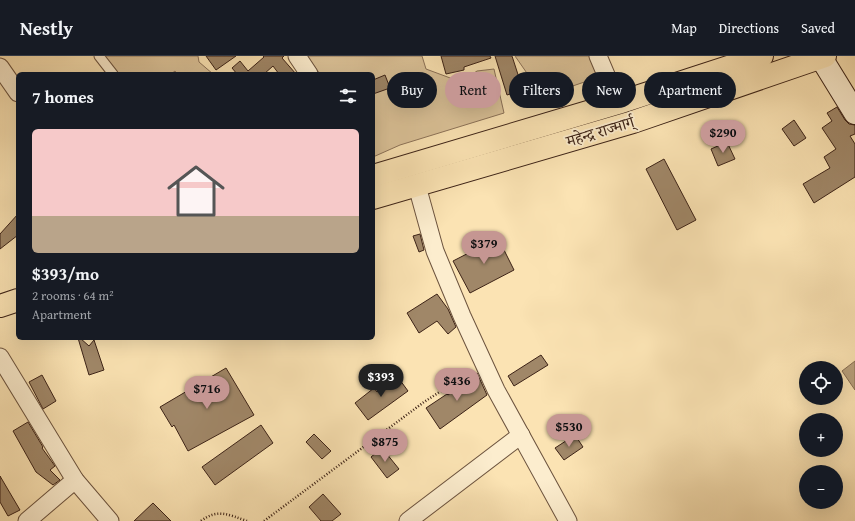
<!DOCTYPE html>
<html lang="en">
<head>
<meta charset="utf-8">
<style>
  :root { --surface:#171b24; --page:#20242c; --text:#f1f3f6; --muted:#9ea1a6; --line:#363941; --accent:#c59692 }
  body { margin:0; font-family:"Gentium Book Plus","Noto Serif Devanagari",serif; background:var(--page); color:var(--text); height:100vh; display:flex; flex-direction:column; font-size:15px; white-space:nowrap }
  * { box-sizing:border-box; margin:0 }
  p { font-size:13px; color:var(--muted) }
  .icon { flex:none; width:22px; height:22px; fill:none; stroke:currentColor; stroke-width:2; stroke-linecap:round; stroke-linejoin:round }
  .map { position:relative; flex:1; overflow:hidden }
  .sheet { position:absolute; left:16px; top:16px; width:359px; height:268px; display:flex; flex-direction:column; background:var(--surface); border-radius:6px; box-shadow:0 4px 16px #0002 }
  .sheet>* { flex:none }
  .banner { position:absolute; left:387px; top:16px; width:380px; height:36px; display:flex; gap:8px }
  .buttons { position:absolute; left:799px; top:305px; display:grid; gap:8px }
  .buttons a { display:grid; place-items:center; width:44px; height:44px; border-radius:50%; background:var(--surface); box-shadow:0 4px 16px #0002; font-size:20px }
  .price { position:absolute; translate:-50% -34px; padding:0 9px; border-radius:14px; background:var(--accent); color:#111; font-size:13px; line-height:26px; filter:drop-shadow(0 1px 2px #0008) }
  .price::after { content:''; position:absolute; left:50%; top:24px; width:12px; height:9px; margin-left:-6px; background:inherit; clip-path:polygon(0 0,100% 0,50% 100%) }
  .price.current { background:#222; color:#fff }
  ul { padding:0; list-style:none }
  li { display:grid; align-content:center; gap:8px; height:212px; padding:0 16px }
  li+li { border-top:1px solid var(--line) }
  li span { display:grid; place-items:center; height:124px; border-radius:6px; color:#555 }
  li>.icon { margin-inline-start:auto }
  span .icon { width:72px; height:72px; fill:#fffc; stroke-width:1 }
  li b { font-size:17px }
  h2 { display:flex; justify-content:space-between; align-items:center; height:48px; padding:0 16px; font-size:17px }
  .chip { padding:0 14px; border-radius:18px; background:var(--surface); box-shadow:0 4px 16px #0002; font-size:14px; line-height:36px }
  .chip.current { background:var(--accent); color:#111 }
  header { display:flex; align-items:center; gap:24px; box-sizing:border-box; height:56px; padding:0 20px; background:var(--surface); border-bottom:1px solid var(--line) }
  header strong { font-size:19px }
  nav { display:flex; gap:22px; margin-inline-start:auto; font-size:14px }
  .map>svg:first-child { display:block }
  .green { fill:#dbc298; stroke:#8c7258 }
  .water { fill:#baa27e; stroke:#886f55 }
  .building { fill:#a08768; stroke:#3d2317 }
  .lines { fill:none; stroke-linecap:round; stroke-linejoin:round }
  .service-casing { stroke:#6c533e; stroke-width:11 }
  .minor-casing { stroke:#6c533e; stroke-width:19 }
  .secondary-casing { stroke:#3d2317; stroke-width:24 }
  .trunk-casing { stroke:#3d2317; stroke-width:24 }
  .path { stroke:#3d2317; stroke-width:2.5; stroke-dasharray:1 2; stroke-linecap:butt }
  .service { stroke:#fcedce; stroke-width:9 }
  .minor { stroke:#fcedce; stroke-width:17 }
  .secondary { stroke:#fcedce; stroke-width:22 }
  .trunk { stroke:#fbe3b3; stroke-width:22 }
  .labels { text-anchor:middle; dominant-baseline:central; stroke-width:3.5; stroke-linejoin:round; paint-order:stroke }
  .street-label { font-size:16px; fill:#3d2317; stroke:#fcedce }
</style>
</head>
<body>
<header>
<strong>Nestly</strong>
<nav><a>Map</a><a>Directions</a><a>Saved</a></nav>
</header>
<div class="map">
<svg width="855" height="465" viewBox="0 0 855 465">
  <rect width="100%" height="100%" fill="#fbe3b3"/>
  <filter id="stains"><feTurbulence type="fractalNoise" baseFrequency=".005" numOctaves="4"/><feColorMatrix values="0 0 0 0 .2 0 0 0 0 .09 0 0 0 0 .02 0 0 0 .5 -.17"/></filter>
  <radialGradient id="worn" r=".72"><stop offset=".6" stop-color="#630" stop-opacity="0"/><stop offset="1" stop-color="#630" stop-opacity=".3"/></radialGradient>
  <g class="green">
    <path d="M100,0H198L199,6L213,18H177L175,15L171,18H113Z"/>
    <path d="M307,0H422L426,13L461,26L477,15L494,13L504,57L400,89L373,101V18H320Z"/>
    <path d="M515,0H593L599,21L523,47L531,23Z"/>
  </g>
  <path class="water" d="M855,305V334L842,315Z"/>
  <g class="building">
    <path d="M206,0H236L216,14Z"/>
    <path d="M263,0H284L282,2L296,18H279L273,10L264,18H237L232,12L240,5L248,15L264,1Z"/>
    <path d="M441,0H490L491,2L464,11V14L446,18Z"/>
    <path d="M495,0H512L523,34L507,39Z"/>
    <path d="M385,19L390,32L373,38V24Z"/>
    <path d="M837,51L845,64L849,68L855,69V78L850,80L855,88V121L814,147L803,128L830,112L824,101L836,93L822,72L832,65L827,57Z"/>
    <path d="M794,64L806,82L794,90L782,73Z"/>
    <path d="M727,86L735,103L718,110L711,93Z"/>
    <path d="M664,103L696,164L677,174L646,113Z"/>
    <path d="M18,158V179L0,193V178Z"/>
    <path d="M420,178L424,194L419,196L413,180Z"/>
    <path d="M498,182L514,214L470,237L453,205Z"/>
    <path d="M437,238L448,253L456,271L448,278L437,265L419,277L407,257Z"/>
    <path d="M78,282H80L89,290L94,284L104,314L89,319Z"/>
    <path d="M541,299L548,309L514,330L508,320Z"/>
    <path d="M226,312L254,359L188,395L174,369L172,371L160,351Z"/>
    <path d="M477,317L487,339L440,373L426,352L447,338L448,339Z"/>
    <path d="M42,319L56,345L43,353L29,326Z"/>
    <path d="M397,320L408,335L368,364L355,347L374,332L377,336Z"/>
    <path d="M28,366L43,391L42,392L55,410L50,414L60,424L53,429L36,416L13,375Z"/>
    <path d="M261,369L273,387L215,429L202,411Z"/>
    <path d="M314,378L331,395L322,403L306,386Z"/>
    <path d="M575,379L583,391L564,404L555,392Z"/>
    <path d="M382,392L399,413L387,422L371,401Z"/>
    <path d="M0,420L20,454L8,460L0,446Z"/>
    <path d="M323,438L341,458L332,465H321L309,451Z"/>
    <path d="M153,447L171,465H134Z"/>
  </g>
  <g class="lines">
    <g class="service-casing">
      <path id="service" d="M99,0L113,18"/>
    </g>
    <g class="minor-casing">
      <g id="minor">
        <path d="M297,0L309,18"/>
        <path d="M598,0L618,47"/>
        <path d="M0,11L18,37"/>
        <path d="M417,130L435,195L462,260L496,334L568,465"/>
        <path d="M0,301L75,424L110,465"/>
        <path d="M27,465L75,424"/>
        <path d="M408,465L521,379"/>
      </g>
    </g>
    <g class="secondary-casing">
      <path id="secondary" d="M820,0L855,57"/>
    </g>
    <g class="trunk-casing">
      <g id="trunk">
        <path d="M373,120L618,47L762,0"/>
        <path d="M373,142L633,66L825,0"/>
        <path d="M0,250L18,244"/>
      </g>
    </g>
    <g class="path">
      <path d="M201,465C218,452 229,459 247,465"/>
      <path d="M264,465L424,346L472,315"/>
    </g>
    <use href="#service" class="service"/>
    <use href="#minor" class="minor"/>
    <use href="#secondary" class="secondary"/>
    <use href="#trunk" class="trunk"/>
  </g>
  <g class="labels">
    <g class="street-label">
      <text transform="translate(600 75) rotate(-17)">महेन्द्र राज्मार्ग्</text>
    </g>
  </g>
  <rect width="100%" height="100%" filter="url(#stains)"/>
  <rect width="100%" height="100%" fill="url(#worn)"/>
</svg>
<div class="buttons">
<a><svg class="icon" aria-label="locate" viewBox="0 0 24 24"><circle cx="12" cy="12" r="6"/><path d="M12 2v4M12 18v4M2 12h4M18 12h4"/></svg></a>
<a>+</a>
<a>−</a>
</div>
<b class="price" style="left:723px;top:98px">$290</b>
<b class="price" style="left:484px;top:209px">$379</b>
<b class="price current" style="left:381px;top:342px">$393</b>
<b class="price" style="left:457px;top:346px">$436</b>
<b class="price" style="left:207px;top:354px">$716</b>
<b class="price" style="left:569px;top:392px">$530</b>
<b class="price" style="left:385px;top:407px">$875</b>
<div class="banner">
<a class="chip">Buy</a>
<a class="chip current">Rent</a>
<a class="chip">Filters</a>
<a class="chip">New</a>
<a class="chip">Apartment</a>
</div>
<section class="sheet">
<h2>7 homes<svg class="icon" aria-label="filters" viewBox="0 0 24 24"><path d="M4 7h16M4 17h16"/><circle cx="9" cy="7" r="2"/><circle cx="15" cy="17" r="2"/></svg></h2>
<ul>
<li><span style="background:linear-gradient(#f6c9c9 70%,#b9a48a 0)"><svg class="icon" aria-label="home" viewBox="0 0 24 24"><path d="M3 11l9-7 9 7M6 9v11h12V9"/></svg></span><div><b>$393/mo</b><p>2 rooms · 64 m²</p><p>Apartment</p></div></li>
</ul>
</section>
</div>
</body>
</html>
